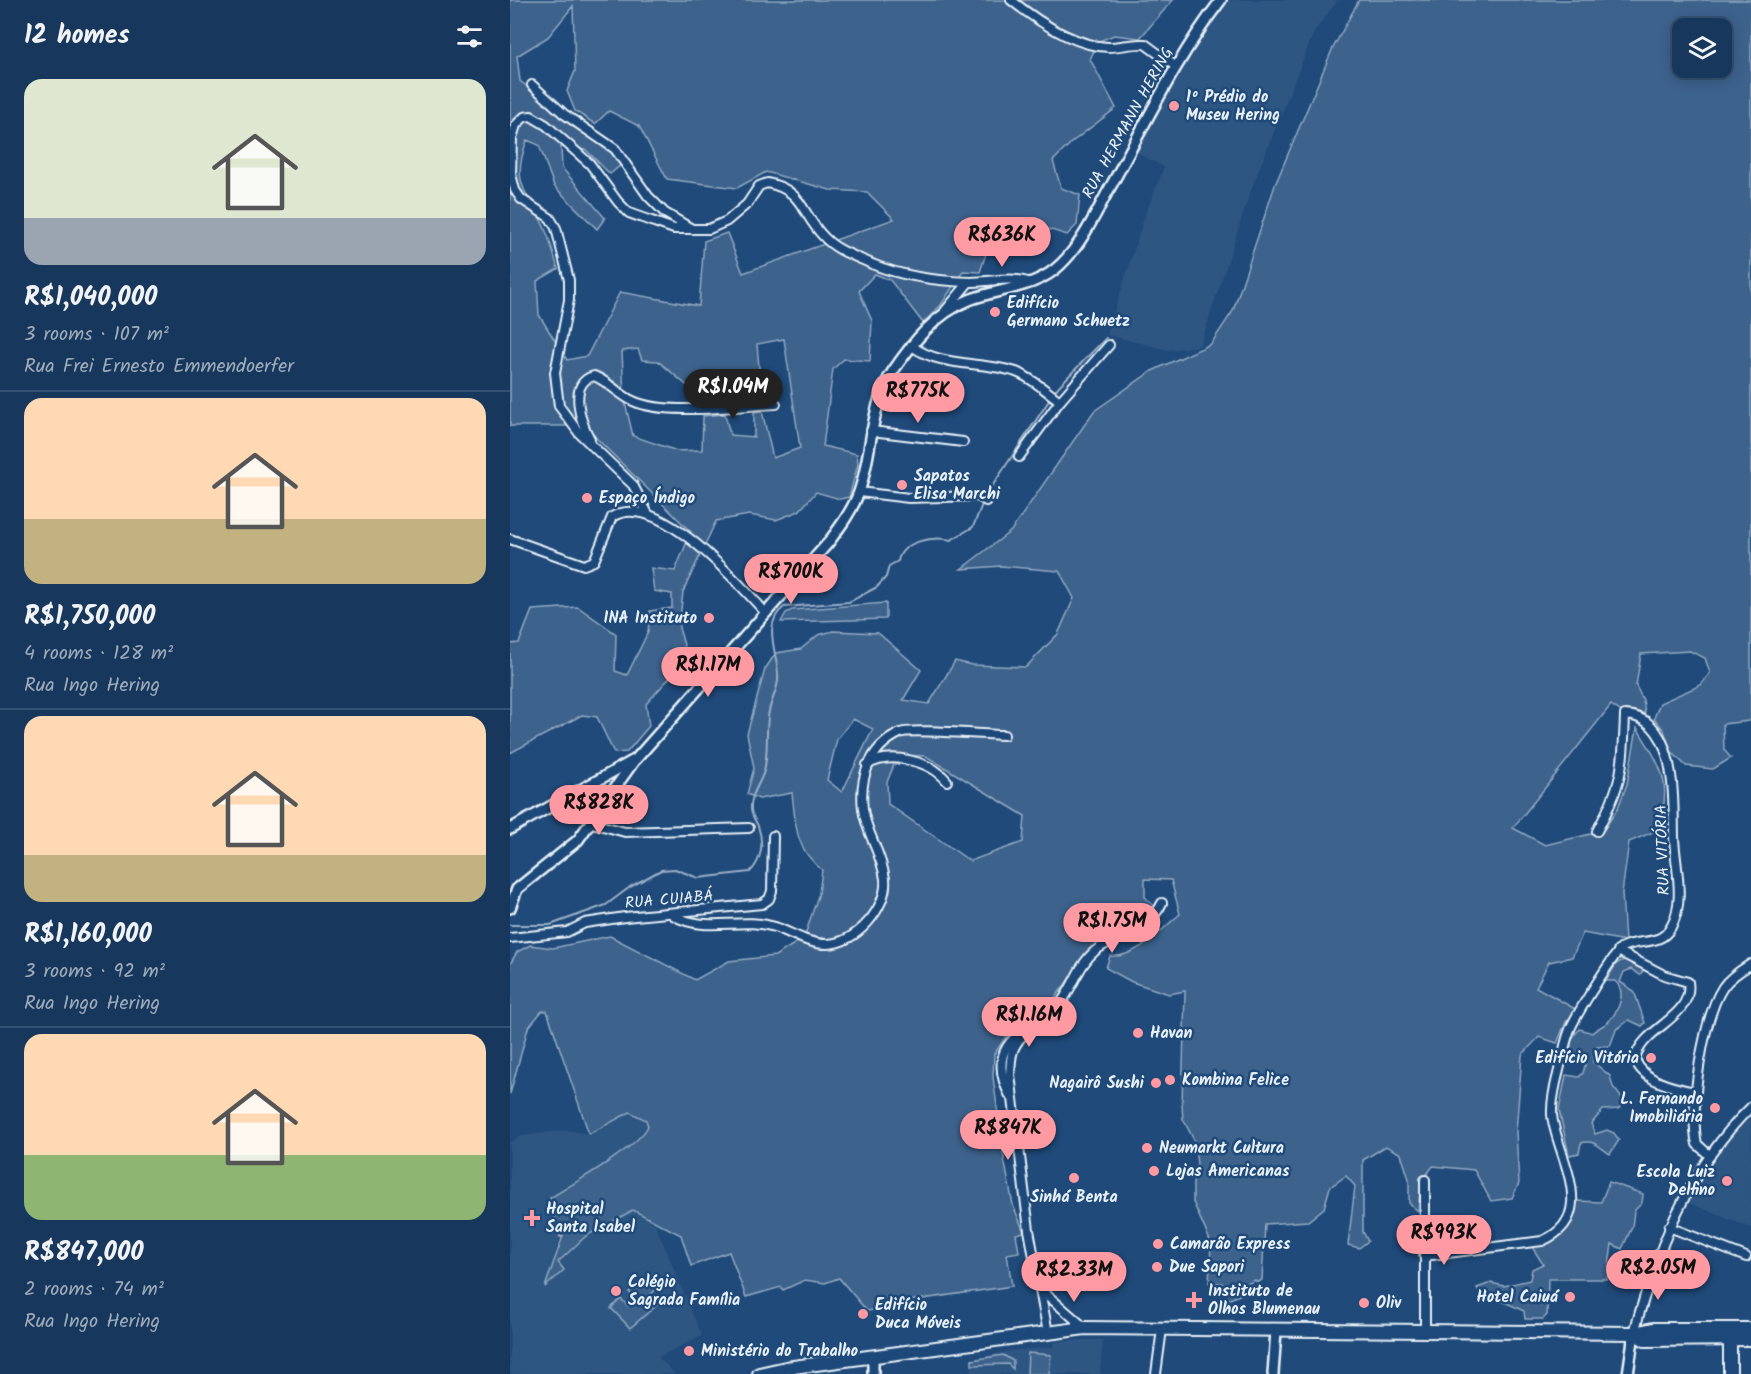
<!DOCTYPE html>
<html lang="en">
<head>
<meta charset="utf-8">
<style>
  :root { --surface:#17385c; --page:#203f62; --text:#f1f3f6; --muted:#9eacbb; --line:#365272; --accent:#ff9aa2 }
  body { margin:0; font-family:Kalam,sans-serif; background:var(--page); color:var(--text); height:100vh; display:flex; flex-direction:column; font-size:22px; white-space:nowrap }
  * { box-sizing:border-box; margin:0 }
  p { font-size:20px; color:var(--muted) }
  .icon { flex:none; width:33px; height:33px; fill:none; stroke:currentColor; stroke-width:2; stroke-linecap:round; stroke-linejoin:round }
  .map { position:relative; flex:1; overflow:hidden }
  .side { display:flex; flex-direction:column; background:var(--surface); width:510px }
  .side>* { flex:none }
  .buttons { position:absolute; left:1162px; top:18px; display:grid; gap:12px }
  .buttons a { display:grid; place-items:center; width:60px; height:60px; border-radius:12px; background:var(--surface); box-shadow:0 3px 15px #0003,0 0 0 2px var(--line); font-size:30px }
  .price { position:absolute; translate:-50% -51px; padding:0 14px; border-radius:21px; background:var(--accent); color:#111; font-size:20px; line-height:39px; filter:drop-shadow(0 2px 3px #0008) }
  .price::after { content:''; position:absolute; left:50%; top:36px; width:18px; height:14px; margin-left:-9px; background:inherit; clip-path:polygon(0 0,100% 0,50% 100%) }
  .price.on { background:#222; color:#fff }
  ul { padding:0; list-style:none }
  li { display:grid; align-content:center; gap:12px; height:318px; padding:0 24px }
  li+li { border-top:2px solid var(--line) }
  li span { display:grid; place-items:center; height:186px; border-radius:18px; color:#555 }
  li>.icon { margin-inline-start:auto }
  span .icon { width:108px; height:108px; fill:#fffc; stroke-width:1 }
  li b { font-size:26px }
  h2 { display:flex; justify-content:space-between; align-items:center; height:72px; padding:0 24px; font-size:26px }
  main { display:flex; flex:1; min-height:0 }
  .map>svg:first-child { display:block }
  .built { fill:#2e5683 }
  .green { fill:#3c628c; stroke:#92aac2; stroke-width:1.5; fill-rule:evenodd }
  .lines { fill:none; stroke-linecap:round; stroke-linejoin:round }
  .stream { stroke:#9ab0c7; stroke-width:2 }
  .minor-casing { stroke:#e8f1f8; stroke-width:12 }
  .tertiary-casing { stroke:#e8f1f8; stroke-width:14 }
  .primary-casing { stroke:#e8f1f8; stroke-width:16 }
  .minor { stroke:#1f4a7a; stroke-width:8 }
  .tertiary { stroke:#1f4a7a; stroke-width:9 }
  .primary { stroke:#1f4a7a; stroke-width:12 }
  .poi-dot { fill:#ff9aa2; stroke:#1f4a7a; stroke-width:2 }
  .labels { text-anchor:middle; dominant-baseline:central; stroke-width:5; stroke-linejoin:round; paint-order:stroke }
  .poi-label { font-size:16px; font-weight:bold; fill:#e8f1f8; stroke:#1f4a7a; text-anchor:start }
  .street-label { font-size:16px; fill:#e8f1f8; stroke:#1f4a7a }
</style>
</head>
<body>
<main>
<section class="side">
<h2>12 homes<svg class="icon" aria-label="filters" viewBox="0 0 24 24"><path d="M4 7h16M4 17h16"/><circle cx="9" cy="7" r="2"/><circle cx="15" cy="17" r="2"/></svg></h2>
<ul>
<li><span style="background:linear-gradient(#dfe7d0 75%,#9aa5b1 0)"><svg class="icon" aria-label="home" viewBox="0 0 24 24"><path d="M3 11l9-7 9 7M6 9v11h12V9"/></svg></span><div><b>R$1,040,000</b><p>3 rooms · 107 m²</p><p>Rua Frei Ernesto Emmendoerfer</p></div></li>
<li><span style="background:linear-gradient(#ffd9b3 65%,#c2b280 0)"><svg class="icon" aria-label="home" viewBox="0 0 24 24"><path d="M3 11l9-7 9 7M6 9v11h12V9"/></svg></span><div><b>R$1,750,000</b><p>4 rooms · 128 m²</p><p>Rua Ingo Hering</p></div></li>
<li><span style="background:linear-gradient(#ffd9b3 75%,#c2b280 0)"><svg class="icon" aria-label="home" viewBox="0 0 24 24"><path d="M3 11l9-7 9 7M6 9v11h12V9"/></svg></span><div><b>R$1,160,000</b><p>3 rooms · 92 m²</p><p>Rua Ingo Hering</p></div></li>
<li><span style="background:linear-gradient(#ffd9b3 65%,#8fb573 0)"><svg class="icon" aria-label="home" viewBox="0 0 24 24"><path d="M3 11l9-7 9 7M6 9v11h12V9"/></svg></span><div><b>R$847,000</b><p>2 rooms · 74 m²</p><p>Rua Ingo Hering</p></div></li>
</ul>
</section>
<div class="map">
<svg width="1241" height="1374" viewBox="0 0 1241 1374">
  <rect width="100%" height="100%" fill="#1f4a7a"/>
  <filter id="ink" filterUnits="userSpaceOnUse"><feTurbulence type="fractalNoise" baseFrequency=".0167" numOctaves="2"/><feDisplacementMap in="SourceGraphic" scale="12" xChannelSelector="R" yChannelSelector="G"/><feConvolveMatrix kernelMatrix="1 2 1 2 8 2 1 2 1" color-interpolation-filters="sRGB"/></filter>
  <g filter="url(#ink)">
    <g class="built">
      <path d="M717,0H828L804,32L742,187L690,346L658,350L597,335L635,215L654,167L624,151L693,30Z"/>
      <path d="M120,1112L136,1120L138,1126L131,1137L87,1170L40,1198L50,1237L36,1286L54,1270L48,1263L76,1236L123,1210L145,1224L192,1336L148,1357L165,1374H0V1142L12,1136L57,1130L79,1134Z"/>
      <path d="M1241,1116V1228L1179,1203L1214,1146Z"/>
      <path d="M570,1340H593L590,1374H462V1359L499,1351L543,1347L544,1342Z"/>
    </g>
    <g class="green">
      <path d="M0,0H663L630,38L604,35L589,41L580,59L606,108L562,142L543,161L551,188L570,195L567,225L557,235L516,222L492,223L483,232L470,272L453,271L431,305L413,323L380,280L365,274L349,291L362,321L360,361L334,359L323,369L313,446L347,454L348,464L339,497L330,499L306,492L289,511L266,520L239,515L206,521L173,592L169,628L174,645L162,675L136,704L139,726L117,752L104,753L87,717L72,715L0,753V644L9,643L22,610L68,607L106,634L105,671L117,675L138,632L140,611L162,608V594L144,591L141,568L165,571L181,532L74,426H0ZM63,6L65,71L57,91L65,111L85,124L99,111L129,126L157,179L227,188L256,172L320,190L357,192L384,219L233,273L217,233L194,241L189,306L110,292L77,356L57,360L29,315L27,281L48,269C44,256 41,242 35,229C18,189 0,188 17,140L29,145L44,186L87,229L95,218L52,168L51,147L76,150L100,174L111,165L102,151L86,138L63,127L47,110L10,81L7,56L38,37ZM274,339L290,448L263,458L252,411L244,412V437L220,435L215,414L193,416L192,450L167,451L123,436L114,398L112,351L128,349L132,360L148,361L181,389L251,392L247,344Z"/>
      <path d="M849,0H1241V719L1239,721L1213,724L1214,750L1221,758L1203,769L1176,766L1161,751L1154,730L1144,718L1150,703L1191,685L1200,673L1195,658L1180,651L1131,654L1126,686L1133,700L1135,713L1110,711L1101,705L1003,828L1035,845L1093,831L1108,808L1117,784L1127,728C1152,768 1163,782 1148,830L1119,842L1112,893L1115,941L1073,933L1062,957L1039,962L1026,987L1067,1010L1056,1022L1047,1043L1029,1037L1012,1055L1006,1132L1009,1183L1002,1198L981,1201L964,1170L923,1166L911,1182L908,1211L899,1203V1179L891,1154L876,1146L853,1160V1232L858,1241L849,1248L838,1245L845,1186L836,1176L820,1187L814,1208L798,1221L755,1224L752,1280L747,1282L745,1280L735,1285L734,1293L720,1299L715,1298L712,1283H699L701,1243L683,1202V1183L687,1164L684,1140L673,1119L672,1105L675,991L659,994L622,982L596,968L600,956C625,959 651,930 670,914L661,880L635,879V897L646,908L635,919L582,948L542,1002L501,1030L484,1054L483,1077L494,1159L503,1205L514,1232L506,1234L509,1252L497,1254L502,1286L399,1301V1305L357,1311L329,1278L315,1283L295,1280L273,1290L271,1287L236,1297L219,1252L181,1266L171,1235L123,1210L76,1236L48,1262L54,1270L35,1287L53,1236L50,1237L40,1198C61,1185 129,1147 138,1126L136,1120L120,1112L79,1134L37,1011H32L18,1028L0,1094V964L7,952L20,945L43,948L100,936L185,980L219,961L265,956L294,938L309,893L312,870C284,847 286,826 282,793L249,799L237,794L244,768L237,734L255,669L266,653L291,649L308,635L323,631L368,633L411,670L393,700L419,704L445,661L462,665L516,667L548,634L564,598L549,571L491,566L451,569L501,531L584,411L642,371L701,344L723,311L765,185L822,50ZM1173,28H1212V68H1173ZM343,719L363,729L332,792L317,780L327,739ZM388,755L416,756L515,816L513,842L460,861L378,804L377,782Z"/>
      <path d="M376,603V619L271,622L276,613L282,610Z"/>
      <path d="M90,790L95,792V796L76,823L63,805Z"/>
      <path d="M1113,960L1124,961L1134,969L1130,975L1121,969L1114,972L1110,982L1124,991L1135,1023L1132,1026L1119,1020L1106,1030L1100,1046L1086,1047L1083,1062L1100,1076L1103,1087L1115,1102L1108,1109L1093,1110L1081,1124L1085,1134L1097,1130L1104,1133L1109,1140L1100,1154C1089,1147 1084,1139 1071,1143L1069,1153L1059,1155L1049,1110L1056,1075L1069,1077L1073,1073L1077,1059L1062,1054C1059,1045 1062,1036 1070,1029L1082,1033C1087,1028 1094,1026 1099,1021C1109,1010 1117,992 1105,981H1096L1106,964Z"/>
      <path d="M1099,1182L1133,1194L1132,1203L1124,1211L1122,1227L1112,1249L1102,1244L1097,1279H1038L1037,1315L1033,1319H1015L1014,1311L986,1298L972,1296L967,1288L981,1283L994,1286L1020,1280L1022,1269L1033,1264L1022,1247C1051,1240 1059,1230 1067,1201L1091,1202Z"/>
      <path d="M145,1272L152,1284L141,1294L148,1304L120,1328L101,1308L111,1299L118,1306L125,1299L119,1292Z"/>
      <path d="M518,1353L541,1355L539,1374H517Z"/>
      <path d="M493,1355L503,1361V1369L498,1364L462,1365V1360Z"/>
    </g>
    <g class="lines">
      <g class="stream">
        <path d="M475,497L548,387L596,338"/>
        <path d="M0,925H40L96,905L120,887L151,870L165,869L188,878L240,872C252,860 254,843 248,826C246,821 241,815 241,809C240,795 250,784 254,771C259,751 255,730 259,711C261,701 267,691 268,680C270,657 250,625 274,607L339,602L367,587L376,577L379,566L388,561C392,540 425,536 441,540L463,527L473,502"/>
      </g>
      <g class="minor-casing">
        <g id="minor">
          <path d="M501,0C526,20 564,46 598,47C610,47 623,43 635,44L665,66"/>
          <path d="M22,85L54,114L105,149L138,196L155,213L182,229"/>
          <path d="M435,311L459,282"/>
          <path d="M402,346C431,368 473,361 506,372C521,377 537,392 550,401"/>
          <path d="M361,431L453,442"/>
          <path d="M80,439C71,423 57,382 84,376C98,381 109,395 123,401C155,416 229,406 266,404"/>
          <path d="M509,457L550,401L599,345"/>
          <path d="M349,492L399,498L468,496L476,501"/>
          <path d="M138,514L123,485L69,433L49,406L45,373L59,300V280L46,228L40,218L11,199L5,190L1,174L2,138L6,125L14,117L21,116L36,125L80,164L108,202L119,213L164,229H199L217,221L237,204L249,186L257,183C294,190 291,214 314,237C327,251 345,256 362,264C393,277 427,281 461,282C480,282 502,276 520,283"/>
          <path d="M0,539L74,565L84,561L102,517C147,489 228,583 256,613"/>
          <path d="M357,765C380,751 421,761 437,781"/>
          <path d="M82,823L115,832L239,828"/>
          <path d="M163,915C195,934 231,916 265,927C282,933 298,944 317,944C346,944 378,907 375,879C372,854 356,833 353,809C349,777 360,747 390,733C399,728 477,735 494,735"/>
          <path d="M0,938L57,932L75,923L115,917L252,904L259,899L262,891L263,836"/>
          <path d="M1108,951L1154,975L1178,982C1184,1018 1132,1027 1125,1059C1133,1082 1165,1088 1185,1092"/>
          <path d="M500,1096C487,1071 487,1046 515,1031"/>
          <path d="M1200,1156L1187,1144C1179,1109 1193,1018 1213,987C1220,977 1231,970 1241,964"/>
          <path d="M915,1180V1332"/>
          <path d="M1159,1227L1236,1257"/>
          <path d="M914,1256L1032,1241C1091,1216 1046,1155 1042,1115C1041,1098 1047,1079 1051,1062C1054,1050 1056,1038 1061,1027C1067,1014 1104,953 1113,947C1130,938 1150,947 1161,927C1176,900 1165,866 1164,837C1163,801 1168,717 1115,715C1113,768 1113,783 1087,831"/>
          <path d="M530,1289L575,1328"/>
          <path d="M538,1333L519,1230L500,1074C501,1064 500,1055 505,1046C514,1029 533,1022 546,1009C562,992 567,966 585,951C606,934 640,930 652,903"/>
          <path d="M1124,1333C1146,1251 1179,1167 1241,1107"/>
          <path d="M646,1374L652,1329"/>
        </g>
      </g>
      <g class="tertiary-casing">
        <g id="tertiary">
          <path d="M0,829L126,759L318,543C330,527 342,511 349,492C363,452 359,407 383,371C403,342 426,313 459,300C490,288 526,289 551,264C573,243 587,210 602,184C637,121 667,57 711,0"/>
          <path d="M0,908L7,889L68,840L124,761"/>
          <path d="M363,1357V1374"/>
          <path d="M763,1374L766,1331"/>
          <path d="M1118,1374L1124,1333"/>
        </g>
      </g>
      <g class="primary-casing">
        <g id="primary">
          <path d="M1124,1333L1135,1340L1241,1339"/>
          <path d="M249,1374L276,1368L575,1328L1124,1333L1143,1329H1241"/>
          <path d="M1220,1374V1340"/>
        </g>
      </g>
      <use href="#minor" class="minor"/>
      <use href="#tertiary" class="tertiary"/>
      <use href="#primary" class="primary"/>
    </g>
  </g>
  <g class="poi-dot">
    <circle cx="664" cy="106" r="6"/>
    <circle cx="485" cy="312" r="6"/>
    <circle cx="392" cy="485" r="6"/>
    <circle cx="77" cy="498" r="6"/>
    <circle cx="199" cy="618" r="6"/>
    <circle cx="628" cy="1033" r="6"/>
    <circle cx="1141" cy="1058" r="6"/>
    <circle cx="660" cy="1080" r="6"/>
    <circle cx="646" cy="1083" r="6"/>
    <circle cx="1205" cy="1108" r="6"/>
    <circle cx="637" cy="1148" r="6"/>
    <circle cx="644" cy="1171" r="6"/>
    <circle cx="564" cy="1178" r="6"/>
    <circle cx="1217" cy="1181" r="6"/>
    <path d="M19 1209h6v6h6v6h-6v6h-6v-6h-6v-6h6z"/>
    <circle cx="648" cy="1244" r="6"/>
    <circle cx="647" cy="1267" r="6"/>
    <circle cx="106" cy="1291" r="6"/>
    <circle cx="1060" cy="1297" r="6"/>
    <path d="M681 1291h6v6h6v6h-6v6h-6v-6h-6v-6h6z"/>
    <circle cx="854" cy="1303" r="6"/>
    <circle cx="353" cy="1314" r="6"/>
    <circle cx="179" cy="1351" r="6"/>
  </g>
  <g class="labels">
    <g class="poi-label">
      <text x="676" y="97">1º Prédio do<tspan x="676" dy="18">Museu Hering</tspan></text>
      <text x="497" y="303">Edifício<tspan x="497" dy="18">Germano Schuetz</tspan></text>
      <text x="404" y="476">Sapatos<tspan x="404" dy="18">Elisa Marchi</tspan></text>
      <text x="89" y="498">Espaço Índigo</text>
      <text x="187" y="618" text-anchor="end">INA Instituto</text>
      <text x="640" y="1033">Havan</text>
      <text x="1129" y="1058" text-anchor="end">Edifício Vitória</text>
      <text x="672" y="1080">Kombina Felice</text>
      <text x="634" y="1083" text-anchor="end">Nagairô Sushi</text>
      <text x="1193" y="1099" text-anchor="end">L. Fernando<tspan x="1193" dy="18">Imobiliária</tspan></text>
      <text x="649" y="1148">Neumarkt Cultura</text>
      <text x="656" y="1171">Lojas Americanas</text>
      <text x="1205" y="1172" text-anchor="end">Escola Luiz<tspan x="1205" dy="18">Delfino</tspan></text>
      <text x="564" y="1197" text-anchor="middle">Sinhá Benta</text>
      <text x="36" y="1209">Hospital<tspan x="36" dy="18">Santa Isabel</tspan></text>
      <text x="660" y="1244">Camarão Express</text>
      <text x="659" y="1267">Due Sapori</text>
      <text x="118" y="1282">Colégio<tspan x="118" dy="18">Sagrada Família</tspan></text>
      <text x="698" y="1291">Instituto de<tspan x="698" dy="18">Olhos Blumenau</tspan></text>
      <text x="1048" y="1297" text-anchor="end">Hotel Caiuá</text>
      <text x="866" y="1303">Oliv</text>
      <text x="365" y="1305">Edifício<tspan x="365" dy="18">Duca Móveis</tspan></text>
      <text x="191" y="1351">Ministério do Trabalho</text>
    </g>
    <g class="street-label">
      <text transform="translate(618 123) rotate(-61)">RUA HERMANN HERING</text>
      <text transform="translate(1153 850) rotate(-92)">RUA VITÓRIA</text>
      <text transform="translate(159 900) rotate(-5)">RUA CUIABÁ</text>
    </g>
  </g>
</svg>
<div class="buttons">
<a><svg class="icon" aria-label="layers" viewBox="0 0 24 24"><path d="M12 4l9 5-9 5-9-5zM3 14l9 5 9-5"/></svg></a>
</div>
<b class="price" style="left:492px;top:268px">R$636K</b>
<b class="price on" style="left:223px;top:420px">R$1.04M</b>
<b class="price" style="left:408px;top:424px">R$775K</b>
<b class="price" style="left:281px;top:605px">R$700K</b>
<b class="price" style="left:198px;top:698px">R$1.17M</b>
<b class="price" style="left:89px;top:836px">R$828K</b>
<b class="price" style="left:602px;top:954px">R$1.75M</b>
<b class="price" style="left:519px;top:1048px">R$1.16M</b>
<b class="price" style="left:498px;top:1161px">R$847K</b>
<b class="price" style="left:934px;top:1266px">R$993K</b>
<b class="price" style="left:1148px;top:1301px">R$2.05M</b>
<b class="price" style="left:564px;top:1303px">R$2.33M</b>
</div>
</main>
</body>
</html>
